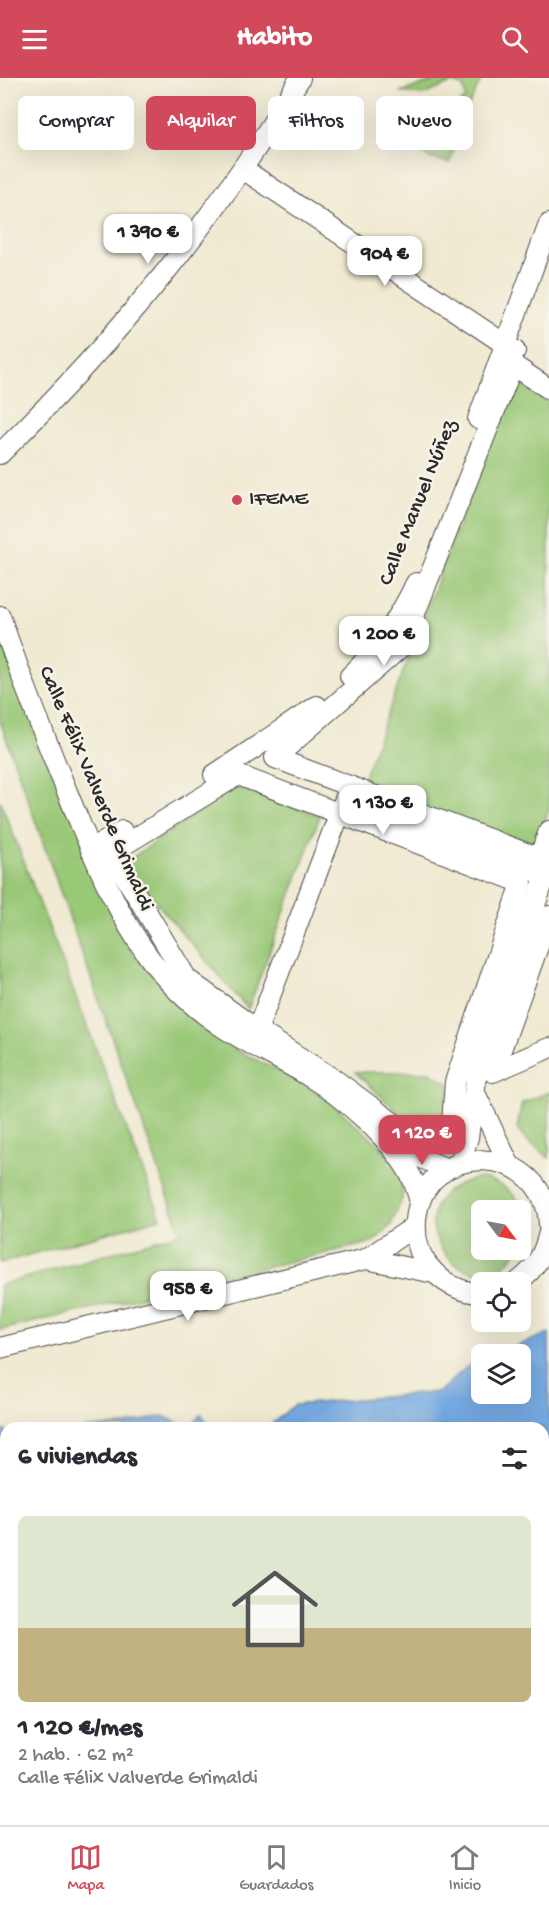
<!DOCTYPE html>
<html lang="es">
<head>
<meta charset="utf-8">
<style>
  :root { --surface:#fff; --page:#f2f2f3; --text:#2b2b33; --muted:#7c7c81; --line:#e1e1e2; --accent:#d1495b }
  body { margin:0; font-family:"Gochi Hand",sans-serif; background:var(--page); color:var(--text); height:100vh; display:flex; flex-direction:column; font-size:22px; white-space:nowrap }
  * { box-sizing:border-box; margin:0 }
  p { font-size:20px; color:var(--muted) }
  .icon { flex:none; width:33px; height:33px; fill:none; stroke:currentColor; stroke-width:2; stroke-linecap:round; stroke-linejoin:round }
  .map { position:relative; flex:1; overflow:hidden }
  .sheet { position:absolute; left:0px; top:1344px; width:549px; height:404px; display:flex; flex-direction:column; background:var(--surface); border-radius:18px 18px 0 0; box-shadow:0 6px 24px #0002 }
  .sheet>* { flex:none }
  .top-card { position:absolute; left:18px; top:18px; width:513px; height:54px; display:flex; gap:12px }
  .needle { width:39px; rotate:122deg }
  .buttons { position:absolute; left:471px; top:1122px; display:grid; gap:12px }
  .buttons a { display:grid; place-items:center; width:60px; height:60px; border-radius:9px; background:var(--surface); box-shadow:0 6px 24px #0002; font-size:30px }
  .price { position:absolute; translate:-50% -51px; padding:0 14px; border-radius:12px; background:#fff; color:#222; font-size:20px; line-height:39px; filter:drop-shadow(0 2px 3px #0008) }
  .price::after { content:''; position:absolute; left:50%; top:36px; width:18px; height:14px; margin-left:-9px; background:inherit; clip-path:polygon(0 0,100% 0,50% 100%) }
  .price.current { background:var(--accent); color:#fff }
  ul { padding:0; list-style:none }
  li { display:grid; align-content:center; gap:12px; height:318px; padding:0 18px }
  li span { display:grid; place-items:center; height:186px; border-radius:9px; color:#555 }
  li>.icon { margin-inline-start:auto }
  span .icon { width:108px; height:108px; fill:#fffc; stroke-width:1 }
  li b { font-size:26px }
  h2 { display:flex; justify-content:space-between; align-items:center; height:72px; padding:0 18px; font-size:26px }
  .chip { padding:0 21px; border-radius:9px; background:var(--surface); box-shadow:0 6px 24px #0002; font-size:21px; line-height:54px }
  .chip.current { background:var(--accent); color:#fff }
  header { display:flex; justify-content:space-between; align-items:center; height:78px; padding:0 18px; background:var(--accent); color:#fff; font-size:27px; font-weight:800 }
  .menu { display:flex; justify-content:space-around; align-items:center; height:84px; border-top:2px solid var(--line); background:var(--surface); font-size:16px; color:var(--muted) }
  .menu a { display:grid; justify-items:center; gap:3px }
  .menu .current { color:var(--accent) }
  .map>svg:first-child { display:block }
  .green { fill:#99c877; stroke:#627a51; stroke-width:1.5 }
  .water { fill:#74a9e1; stroke:#506a86; stroke-width:1.5 }
  .lines { fill:none; stroke-linecap:round; stroke-linejoin:round }
  .street-casing { stroke:#494844; stroke-width:22 }
  .street { stroke:#fff; stroke-width:20 }
  .poi-dot { fill:#d1495b; stroke:#f7f3e8; stroke-width:2 }
  .labels { text-anchor:middle; dominant-baseline:central; stroke-width:5; stroke-linejoin:round; paint-order:stroke }
  .poi-label { font-size:22px; fill:#2b2b2b; stroke:#f7f3e8; text-anchor:start }
  .street-label { font-size:22px; fill:#2b2b2b; stroke:#f7f3e8 }
</style>
</head>
<body>
<header><svg class="icon" aria-label="menu" viewBox="0 0 24 24"><path d="M4 6h16M4 12h16M4 18h16"/></svg>Habito<svg class="icon" aria-label="search" viewBox="0 0 24 24"><circle cx="10" cy="10" r="6"/><path d="M15 15l6 6"/></svg></header>
<div class="map">
<svg width="549" height="1747" viewBox="0 0 549 1747">
  <rect width="100%" height="100%" fill="#f7f3e8"/>
  <filter id="ink" filterUnits="userSpaceOnUse"><feTurbulence type="fractalNoise" baseFrequency=".0167" numOctaves="2"/><feDisplacementMap in="SourceGraphic" scale="12" xChannelSelector="R" yChannelSelector="G"/><feConvolveMatrix kernelMatrix="1 2 1 2 8 2 1 2 1" color-interpolation-filters="sRGB"/></filter>
  <filter id="wash" filterUnits="userSpaceOnUse"><feTurbulence type="fractalNoise" baseFrequency=".008" numOctaves="4" result="noise"/><feDisplacementMap in="SourceGraphic" scale="24" xChannelSelector="R" yChannelSelector="G"/><feGaussianBlur stdDeviation="1.35" result="paint"/><feColorMatrix in="noise" values="0 0 0 0 0 0 0 0 0 0 0 0 0 0 0 0 0 1.4 0 .05"/><feComposite in="paint" operator="in"/></filter>
  <g filter="url(#wash)">
    <rect width="100%" height="100%" fill="#f0ead2"/>
    <g class="green">
      <path d="M444,0H482L463,40L450,85L429,80L386,51L391,46C413,64 431,70 452,48L451,31L466,20L463,8L451,5L424,17L400,14Z"/>
      <path d="M513,299L549,323V732L533,775L361,707Z"/>
      <path d="M0,531L132,874L183,931L236,972L314,1010L392,1078L403,1100L402,1121L391,1147L373,1164L0,1252V1207L181,1155L0,643Z"/>
      <path d="M236,708L320,738L248,931L123,786Z"/>
      <path d="M0,722L161,1140L0,1185Z"/>
      <path d="M355,994H430L450,1007L445,1052L418,1053Z"/>
      <path d="M549,1014V1080L522,1058L517,1050L522,1025Z"/>
      <path d="M480,1100C515,1107 535,1134 521,1168L520,1132H482V1172H518C466,1246 378,1118 480,1100Z"/>
    </g>
    <g class="water">
      <path d="M403,24L424,34L439,29L448,40L444,53C435,55 426,58 416,55C402,51 382,34 403,24Z"/>
      <path d="M549,1255V1747H450L451,1742H543V1350H267L294,1327L439,1314L469,1287L481,1282L482,1316H520V1276H497Z"/>
      <path d="M201,1336L212,1350H190Z"/>
      <path d="M163,1338L188,1350H84L122,1348Z"/>
      <path d="M0,1353H6V1389L0,1386Z"/>
      <path d="M6,1420V1742H122L112,1747H0V1421Z"/>
    </g>
  </g>
  <g filter="url(#ink)">
    <g class="lines">
      <g class="street-casing">
        <g id="street">
          <path d="M243,91L515,273"/>
          <path d="M549,311L513,287L402,568L275,680L539,780L549,753"/>
          <path d="M478,341L549,146"/>
          <path d="M0,376C115,262 218,140 300,0"/>
          <path d="M0,538C21,600 45,660 70,721C97,786 123,855 172,907C212,950 257,968 307,997C342,1018 392,1061 411,1098C415,1105 417,1115 420,1123"/>
          <path d="M350,598C377,573 400,539 416,505"/>
          <path d="M214,697L317,628"/>
          <path d="M238,697L522,805L455,1004L451,1058L423,1067L338,1004L257,952L187,901L111,775Z"/>
          <path d="M364,731L549,798"/>
          <path d="M91,772L122,753"/>
          <path d="M549,838L493,994L549,970"/>
          <path d="M253,963L350,708"/>
          <path d="M475,1015L509,1086"/>
          <path d="M398,1070L447,1091"/>
          <path d="M460,1085L468,1060L478,988L549,788"/>
          <path d="M366,1181L434,1195"/>
          <path d="M518,1204C536,1190 544,1176 549,1154"/>
          <path d="M482,1215C459,1215 440,1203 427,1186C417,1173 415,1157 416,1142C423,1060 546,1063 549,1148"/>
          <path d="M0,1270L366,1181L415,1148"/>
        </g>
      </g>
      <use href="#street" class="street"/>
    </g>
  </g>
  <circle class="poi-dot" cx="237" cy="422" r="6"/>
  <g class="labels">
    <g class="poi-label">
      <text x="249" y="422">IFEME</text>
    </g>
    <g class="street-label">
      <text transform="translate(419 425) rotate(-68)">Calle Manuel Núñez</text>
      <text transform="translate(95 711) rotate(67)">Calle Félix Valverde Grimaldi</text>
    </g>
  </g>
</svg>
<div class="buttons">
<a><svg class="needle" viewBox="-14 -14 28 28"><path d="M0-13l5 13h-10z" fill="#e53935"/><path d="M0 13l5-13h-10z" fill="#7c7c81"/></svg></a>
<a><svg class="icon" aria-label="locate" viewBox="0 0 24 24"><circle cx="12" cy="12" r="6"/><path d="M12 2v4M12 18v4M2 12h4M18 12h4"/></svg></a>
<a><svg class="icon" aria-label="layers" viewBox="0 0 24 24"><path d="M12 4l9 5-9 5-9-5zM3 14l9 5 9-5"/></svg></a>
</div>
<b class="price" style="left:148px;top:187px">1 390 €</b>
<b class="price" style="left:385px;top:209px">904 €</b>
<b class="price" style="left:384px;top:589px">1 200 €</b>
<b class="price" style="left:383px;top:758px">1 130 €</b>
<b class="price current" style="left:422px;top:1088px">1 120 €</b>
<b class="price" style="left:188px;top:1244px">958 €</b>
<div class="top-card">
<a class="chip">Comprar</a>
<a class="chip current">Alquilar</a>
<a class="chip">Filtros</a>
<a class="chip">Nuevo</a>
</div>
<section class="sheet">
<h2>6 viviendas<svg class="icon" aria-label="filters" viewBox="0 0 24 24"><path d="M4 7h16M4 17h16"/><circle cx="9" cy="7" r="2"/><circle cx="15" cy="17" r="2"/></svg></h2>
<ul>
<li><span style="background:linear-gradient(#dfe7d0 60%,#c2b280 0)"><svg class="icon" aria-label="home" viewBox="0 0 24 24"><path d="M3 11l9-7 9 7M6 9v11h12V9"/></svg></span><div><b>1 120 €/mes</b><p>2 hab. · 62 m²</p><p>Calle Félix Valverde Grimaldi</p></div></li>
</ul>
</section>
</div>
<nav class="menu">
<a class="current"><svg class="icon" aria-label="map" viewBox="0 0 24 24"><path d="M3 6l6-2 6 2 6-2v14l-6 2-6-2-6 2zM9 4v14M15 6v14"/></svg>Mapa</a>
<a><svg class="icon" aria-label="saved" viewBox="0 0 24 24"><path d="M7 4h10v16l-5-4-5 4z"/></svg>Guardados</a>
<a><svg class="icon" aria-label="home" viewBox="0 0 24 24"><path d="M3 11l9-7 9 7M6 9v11h12V9"/></svg>Inicio</a>
</nav>
</body>
</html>
